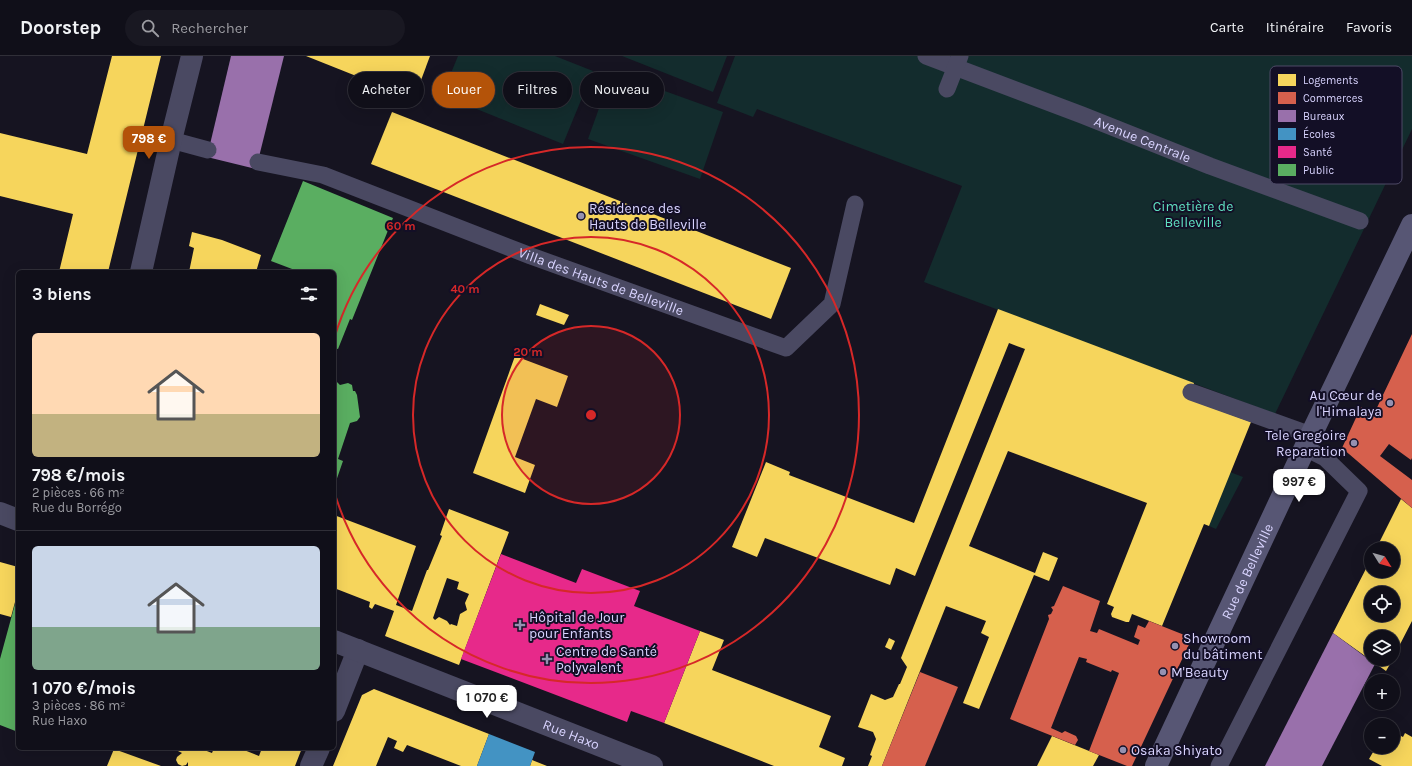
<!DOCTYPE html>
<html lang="fr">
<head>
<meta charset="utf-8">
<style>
  :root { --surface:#100f19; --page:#191822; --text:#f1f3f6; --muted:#9c9ca2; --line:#302f38; --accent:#b45309 }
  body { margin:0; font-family:Karla,sans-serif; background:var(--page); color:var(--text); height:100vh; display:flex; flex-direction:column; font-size:15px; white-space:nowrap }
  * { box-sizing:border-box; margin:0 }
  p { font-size:13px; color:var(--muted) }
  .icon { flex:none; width:22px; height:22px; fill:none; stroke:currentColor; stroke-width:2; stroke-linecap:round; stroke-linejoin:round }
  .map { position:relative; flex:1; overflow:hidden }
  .drawer { position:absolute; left:16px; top:214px; width:320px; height:480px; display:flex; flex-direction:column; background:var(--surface); border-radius:6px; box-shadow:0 4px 16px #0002,0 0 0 1px var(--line) }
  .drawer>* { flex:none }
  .hud { position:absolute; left:348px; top:16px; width:380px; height:36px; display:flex; gap:8px }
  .needle { width:26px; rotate:127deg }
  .buttons { position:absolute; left:1364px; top:486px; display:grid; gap:8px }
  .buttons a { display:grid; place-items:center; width:36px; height:36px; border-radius:50%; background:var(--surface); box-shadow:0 4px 16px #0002,0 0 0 1px var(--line); font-size:20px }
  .price { position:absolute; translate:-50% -34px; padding:0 9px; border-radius:8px; background:#fff; color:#222; font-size:13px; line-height:26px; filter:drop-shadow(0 1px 2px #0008) }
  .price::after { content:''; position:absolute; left:50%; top:24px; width:12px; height:9px; margin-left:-6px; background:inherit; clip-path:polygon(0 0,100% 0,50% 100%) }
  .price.current { background:var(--accent); color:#fff }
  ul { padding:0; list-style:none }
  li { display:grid; align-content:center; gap:8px; height:212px; padding:0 16px }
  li+li { border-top:1px solid var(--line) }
  li span { display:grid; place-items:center; height:124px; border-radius:6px; color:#555 }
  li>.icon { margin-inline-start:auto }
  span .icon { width:72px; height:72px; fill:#fffc; stroke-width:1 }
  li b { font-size:17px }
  h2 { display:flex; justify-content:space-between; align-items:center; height:48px; padding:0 16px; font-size:17px }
  .chip { padding:0 14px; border-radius:18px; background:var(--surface); box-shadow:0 4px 16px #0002,0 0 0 1px var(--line); font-size:14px; line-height:36px }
  .chip.current { background:var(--accent); color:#fff }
  header { display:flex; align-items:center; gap:24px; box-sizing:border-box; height:56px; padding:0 20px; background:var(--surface); border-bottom:1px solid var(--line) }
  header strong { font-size:19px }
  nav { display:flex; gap:22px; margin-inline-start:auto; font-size:14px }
  .search { width:280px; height:36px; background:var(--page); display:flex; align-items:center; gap:10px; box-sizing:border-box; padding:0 14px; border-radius:22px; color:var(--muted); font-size:15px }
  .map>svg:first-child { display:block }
  .green { fill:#132c2d }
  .homes { fill:#f6d55c; fill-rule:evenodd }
  .shops { fill:#d6604d }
  .offices { fill:#9970ab }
  .schools { fill:#4393c3 }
  .health { fill:#e7298a }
  .public { fill:#5aae61 }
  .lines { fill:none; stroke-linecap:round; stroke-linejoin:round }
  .service { stroke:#4a4962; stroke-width:17 }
  .pedestrian { stroke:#4a4962; stroke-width:22 }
  .minor { stroke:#4a4962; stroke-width:22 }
  .secondary { stroke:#575674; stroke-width:22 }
  .ring { fill:none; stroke:#d62828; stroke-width:2 }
  .poi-dot { fill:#9591b1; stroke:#130f26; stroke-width:1.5 }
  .labels { text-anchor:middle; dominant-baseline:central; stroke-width:4; stroke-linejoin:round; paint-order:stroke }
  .street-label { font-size:14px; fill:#d9d4ff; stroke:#130f26 }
  .park-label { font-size:14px; fill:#5fe0c0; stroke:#130f26 }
  .poi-label { font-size:14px; fill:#d9d4ff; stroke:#130f26; text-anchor:start }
  .key { fill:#130f26; stroke:#4e4a67; stroke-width:1 }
  .key-label { font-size:11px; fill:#d9d4ff }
  .centre { fill:#d62828; stroke:#130f26; stroke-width:2 }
  .ring-label { font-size:12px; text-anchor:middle; font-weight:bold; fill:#d62828; stroke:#130f26; stroke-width:4; stroke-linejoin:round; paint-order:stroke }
</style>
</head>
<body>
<header>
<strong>Doorstep</strong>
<div class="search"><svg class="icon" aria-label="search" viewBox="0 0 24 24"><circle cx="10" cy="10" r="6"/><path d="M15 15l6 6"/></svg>Rechercher</div>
<nav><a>Carte</a><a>Itinéraire</a><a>Favoris</a></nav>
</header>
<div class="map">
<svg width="1412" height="710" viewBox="0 0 1412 710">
  <rect width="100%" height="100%" fill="#161421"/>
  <g class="green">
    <path d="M458,0H555L593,15L563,88L442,39Z"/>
    <path d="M622,0H727L713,36Z"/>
    <path d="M735,0H1412V73L1275,358L924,226L962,130L757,53L753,61L717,47Z"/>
    <path d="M612,16L723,56L700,123L588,83Z"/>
    <path d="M1230,416L1243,421L1216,473L1209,470Z"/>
  </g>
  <g class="homes">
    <path d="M112,0H161L108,216H59L73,158L0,140V77L87,98Z"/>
    <path d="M306,0H430L414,43Z"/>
    <path d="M392,56L791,212L771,263L371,108Z"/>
    <path d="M192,176L222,184L261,199L256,216H189L194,192L189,190Z"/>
    <path d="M540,248L569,259L564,269L536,259Z"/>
    <path d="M998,253L1194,327L1188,343L1251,366L1209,470L1204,468L1162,570L1132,558L1129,566H1126L1112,561L1111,558L1114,551L1107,548L1147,447L1008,395L969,490L1035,517L1043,496L1058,502L1049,525L1034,519L979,653L963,647L989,581L981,577L986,565L946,550L882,710H868L872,700L870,699L876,683L873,676L858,671L871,638L885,644L893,641L899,628H900L907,611L901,602L1025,293L1009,287L915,520L896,512L890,529L765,482L757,501L732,491L766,406L790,416L789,419L914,467Z"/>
    <path d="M515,300L568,320L557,351L536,343L515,401L535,409L525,437L473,417Z"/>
    <path d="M1401,443L1412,452V565L1393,602V581H1371V603H1393L1386,615L1333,577L1371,503V515H1393V493H1376ZM1371,537H1393V559H1371Z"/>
    <path d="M449,453L509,476L459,609L385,580L394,555L375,548L372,553L369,551L370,546L334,532V459L416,490L396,549L412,555L427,514H428L442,480L440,479ZM447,522L459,526L457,533L469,538L465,547L467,554L460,558L457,570L451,568L450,569L447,565L439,561L435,564L433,562Z"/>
    <path d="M0,506L18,511V535L11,561L0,558Z"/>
    <path d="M700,575L724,584L712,614L831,660L819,691L845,702L842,710H774L664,667Z"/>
    <path d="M889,582L895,585L891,594L885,591Z"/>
    <path d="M374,633L489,678L477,710H461L407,689L403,696L394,692L397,685L388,681L376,710H333L362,639Z"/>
    <path d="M1393,676L1403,681L1405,677L1412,681V710H1382L1369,703L1376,691H1393Z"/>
    <path d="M1052,680L1099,699L1093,710H1037Z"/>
    <path d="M172,692H199L212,697L214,692H239L259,700L262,692H302L295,710H188V706L186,709L182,710L178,708L176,704L177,701L182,697Z"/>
    <path d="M114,693L161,710H107Z"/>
    <path d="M532,704L547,710H530Z"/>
  </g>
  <g class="shops">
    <path d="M1412,278V402L1411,404L1389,388L1380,400L1412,424V452L1342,392L1361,351L1373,360Z"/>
    <path d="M1063,530L1100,545L1090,575L1097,577L1099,573L1138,589L1140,584L1134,581L1138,569L1145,572L1149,565L1192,582L1132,710H1127L1089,695L1119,617L1112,614L1111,616L1086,606L1087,603L1079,601L1051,672L1062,677L1065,675L1076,680L1078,684L1075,689L1010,663L1049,563L1048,559L1051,558L1053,554L1051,551L1054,550Z"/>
    <path d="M920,616L958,631L925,710H882Z"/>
  </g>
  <g class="offices">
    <path d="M231,0H284L256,113L207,101Z"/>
    <path d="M1333,577L1375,608L1322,710H1265Z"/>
  </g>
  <path class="schools" d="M489,678L535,696L530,710H477Z"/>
  <path class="health" d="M501,498L576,527L582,513L640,535L634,550L700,575L664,667L631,655L627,666L461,603Z"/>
  <g class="public">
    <path d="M303,125L393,162L352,264L350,263L338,293L334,292V216H300L271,205Z"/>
    <path d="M334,323L340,329L348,327L352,329L353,335H355L357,339L360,361L357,365L350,367L338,403L343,405L334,431Z"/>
    <path d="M18,537V676L0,669V603Z"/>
  </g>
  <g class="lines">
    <g class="service">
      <path id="s1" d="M926,0L1082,59L1210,110L1360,165"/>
      <path d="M947,33L960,0"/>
      <path d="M171,84L208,94"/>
      <path id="s2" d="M258,106L323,119L531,200L786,292L832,248L855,148"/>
      <path d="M1191,336L1311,379"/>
      <path d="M1219,710L1359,435L1325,402L1305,392"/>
    </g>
    <g class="pedestrian">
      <path d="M334,655L358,594"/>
      <path d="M311,710L319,692"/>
    </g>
    <g class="minor">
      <path d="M141,216L171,84L192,0"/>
      <path d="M0,457L18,464"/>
      <path id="s3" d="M334,585L652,710"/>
    </g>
    <path class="secondary" id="s4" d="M1156,710L1311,379L1412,169"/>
  </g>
  <circle cx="591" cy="359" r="89" fill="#d62828" fill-opacity=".12"/>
  <g class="ring">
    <circle cx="591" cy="359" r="89"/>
    <circle cx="591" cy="359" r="178"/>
    <path d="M334 283A268 268 0 1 1 334 435"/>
  </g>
  <g class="poi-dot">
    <circle cx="581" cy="160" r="4"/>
    <circle cx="1390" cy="347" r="4"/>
    <circle cx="1354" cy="387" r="4"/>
    <path d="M518 563h4v4h4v4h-4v4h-4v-4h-4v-4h4z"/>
    <circle cx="1175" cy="590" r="4"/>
    <path d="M545 597h4v4h4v4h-4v4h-4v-4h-4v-4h4z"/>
    <circle cx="1163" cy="616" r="4"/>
    <circle cx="1123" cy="694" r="4"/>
  </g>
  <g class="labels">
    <g class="street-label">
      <text stroke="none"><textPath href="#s1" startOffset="232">Avenue Centrale</textPath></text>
      <text stroke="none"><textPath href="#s2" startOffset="364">Villa des Hauts de Belleville</textPath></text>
      <text stroke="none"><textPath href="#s4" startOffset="215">Rue de Belleville</textPath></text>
      <text stroke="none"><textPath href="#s3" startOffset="255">Rue Haxo</textPath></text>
    </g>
    <g class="park-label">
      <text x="1193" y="150">Cimetière de<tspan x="1193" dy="16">Belleville</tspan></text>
    </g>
    <g class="poi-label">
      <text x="589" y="152">Résidence des<tspan x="589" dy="16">Hauts de Belleville</tspan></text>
      <text x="1382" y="339" text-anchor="end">Au Cœur de<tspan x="1382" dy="16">l'Himalaya</tspan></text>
      <text x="1346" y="379" text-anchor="end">Tele Gregoire<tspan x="1346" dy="16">Reparation</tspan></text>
      <text x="529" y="561">Hôpital de Jour<tspan x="529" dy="16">pour Enfants</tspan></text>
      <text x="1183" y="582">Showroom<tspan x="1183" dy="16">du bâtiment</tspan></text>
      <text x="556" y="595">Centre de Santé<tspan x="556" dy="16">Polyvalent</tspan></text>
      <text x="1171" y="616">M'Beauty</text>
      <text x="1131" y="694">Osaka Shiyato</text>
    </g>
  </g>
  <rect x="1270" y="10" width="132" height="118" rx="6" class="key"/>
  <rect x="1278" y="18" width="18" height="12" fill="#f6d55c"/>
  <rect x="1278" y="36" width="18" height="12" fill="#d6604d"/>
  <rect x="1278" y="54" width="18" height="12" fill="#9970ab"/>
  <rect x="1278" y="72" width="18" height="12" fill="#4393c3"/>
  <rect x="1278" y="90" width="18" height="12" fill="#e7298a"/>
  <rect x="1278" y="108" width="18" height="12" fill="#5aae61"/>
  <g class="key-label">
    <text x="1303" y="28">Logements</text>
    <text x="1303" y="46">Commerces</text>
    <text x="1303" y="64">Bureaux</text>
    <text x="1303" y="82">Écoles</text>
    <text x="1303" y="100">Santé</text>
    <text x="1303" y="118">Public</text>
  </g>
  <circle cx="591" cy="359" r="6" class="centre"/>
  <g class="ring-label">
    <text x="401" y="174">60 m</text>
    <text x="465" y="237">40 m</text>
    <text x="528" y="300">20 m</text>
  </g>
</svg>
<div class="buttons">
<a><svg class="needle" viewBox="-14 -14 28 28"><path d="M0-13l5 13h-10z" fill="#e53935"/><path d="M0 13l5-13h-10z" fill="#9c9ca2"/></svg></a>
<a><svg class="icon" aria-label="locate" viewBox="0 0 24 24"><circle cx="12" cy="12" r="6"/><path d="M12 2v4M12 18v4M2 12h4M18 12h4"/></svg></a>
<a><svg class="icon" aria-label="layers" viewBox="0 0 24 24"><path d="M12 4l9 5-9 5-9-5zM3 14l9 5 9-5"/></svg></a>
<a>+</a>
<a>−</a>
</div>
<b class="price current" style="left:149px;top:104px">798 €</b>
<b class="price" style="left:1299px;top:447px">997 €</b>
<b class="price" style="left:487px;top:663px">1 070 €</b>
<div class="hud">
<a class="chip">Acheter</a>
<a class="chip current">Louer</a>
<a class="chip">Filtres</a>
<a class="chip">Nouveau</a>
</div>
<section class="drawer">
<h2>3 biens<svg class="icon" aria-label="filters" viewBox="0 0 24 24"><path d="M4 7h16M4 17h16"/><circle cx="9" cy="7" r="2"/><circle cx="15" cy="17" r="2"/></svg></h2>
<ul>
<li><span style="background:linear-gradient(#ffd9b3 65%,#c2b280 0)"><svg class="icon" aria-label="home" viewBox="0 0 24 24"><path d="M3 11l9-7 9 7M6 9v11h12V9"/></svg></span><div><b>798 €/mois</b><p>2 pièces · 66 m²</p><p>Rue du Borrégo</p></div></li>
<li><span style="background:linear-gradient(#c9d6e8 65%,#7fa58c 0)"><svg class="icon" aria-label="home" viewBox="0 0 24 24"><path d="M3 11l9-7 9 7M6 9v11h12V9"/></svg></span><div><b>1 070 €/mois</b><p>3 pièces · 86 m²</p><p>Rue Haxo</p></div></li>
</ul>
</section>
</div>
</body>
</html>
